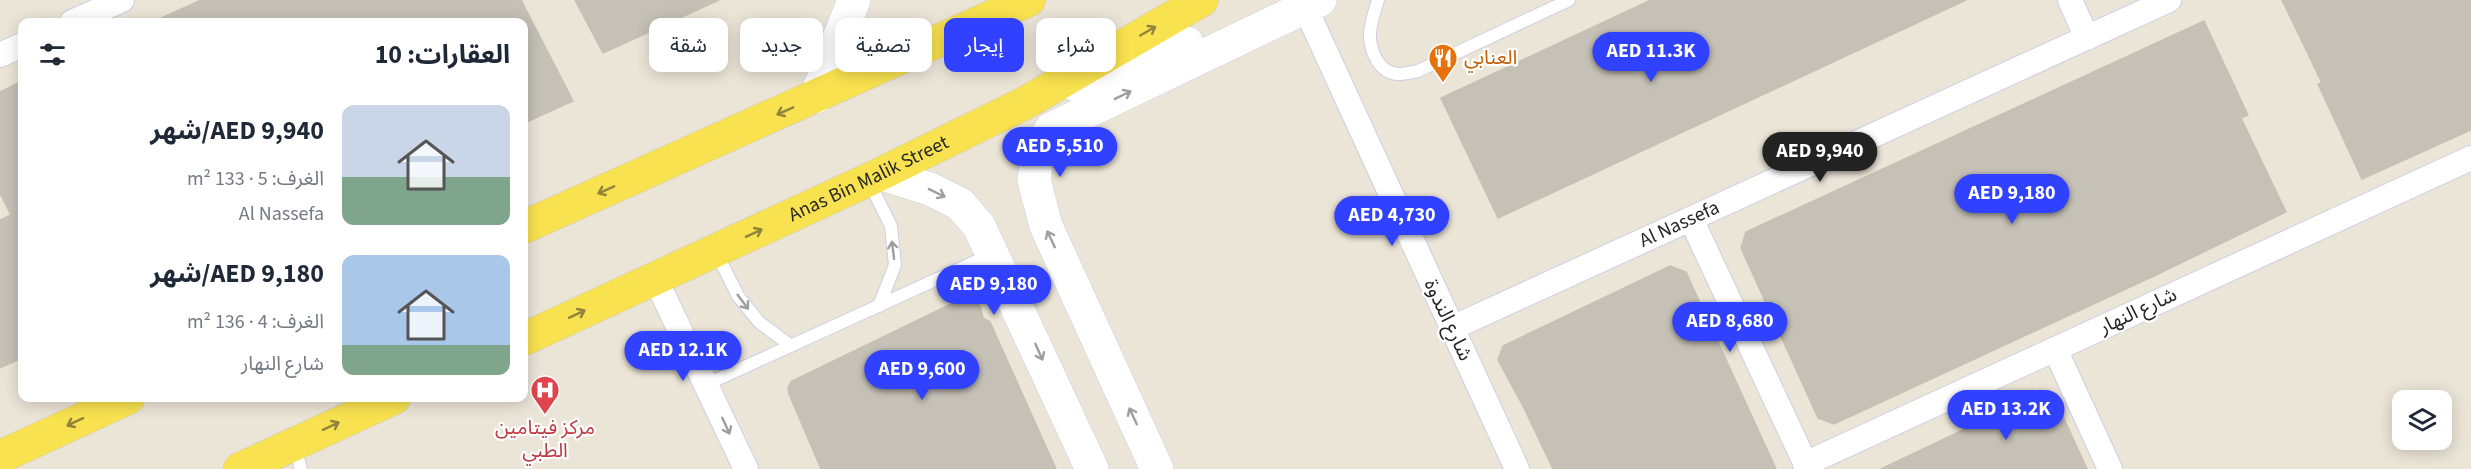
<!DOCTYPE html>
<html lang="ar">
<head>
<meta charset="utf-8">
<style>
  :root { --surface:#fff; --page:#f2f2f3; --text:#1f2937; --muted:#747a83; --accent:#3041ff }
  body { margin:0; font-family:"Source Sans 3","Noto Sans Arabic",sans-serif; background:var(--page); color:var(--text); direction:rtl; height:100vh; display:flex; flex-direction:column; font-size:22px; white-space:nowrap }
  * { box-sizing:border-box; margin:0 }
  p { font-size:20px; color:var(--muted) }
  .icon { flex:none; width:33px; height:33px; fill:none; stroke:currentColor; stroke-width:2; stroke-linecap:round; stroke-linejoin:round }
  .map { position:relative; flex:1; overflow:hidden; direction:ltr }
  .side { position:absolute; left:18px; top:18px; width:510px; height:384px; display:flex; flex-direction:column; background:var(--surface); border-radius:12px; box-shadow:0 3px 15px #0003; direction:rtl }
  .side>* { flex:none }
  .hud { position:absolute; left:546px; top:18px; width:570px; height:54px; direction:rtl; display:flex; gap:12px }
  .buttons { position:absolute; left:2392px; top:390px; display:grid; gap:12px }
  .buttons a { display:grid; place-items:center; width:60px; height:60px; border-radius:12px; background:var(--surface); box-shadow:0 3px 15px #0003; font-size:30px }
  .price { position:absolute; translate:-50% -51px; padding:0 14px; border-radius:21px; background:var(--accent); color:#fff; font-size:20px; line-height:39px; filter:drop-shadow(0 2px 3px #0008) }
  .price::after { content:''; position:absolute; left:50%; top:36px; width:18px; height:14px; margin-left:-9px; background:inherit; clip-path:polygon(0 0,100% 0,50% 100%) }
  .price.current { background:#222; color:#fff }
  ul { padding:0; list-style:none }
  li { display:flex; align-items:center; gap:18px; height:150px; padding:0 18px }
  li span { display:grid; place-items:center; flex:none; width:168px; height:120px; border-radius:12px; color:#555 }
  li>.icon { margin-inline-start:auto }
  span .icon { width:72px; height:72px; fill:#fffc; stroke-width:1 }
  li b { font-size:26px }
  h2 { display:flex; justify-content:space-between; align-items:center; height:72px; padding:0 18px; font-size:26px }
  .pill { padding:0 21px; border-radius:12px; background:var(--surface); box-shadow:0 3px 15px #0003; font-size:21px; line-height:54px }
  .pill.current { background:var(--accent); color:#fff }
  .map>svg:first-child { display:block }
  .building { fill:#c6c1b7; stroke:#c6c1b1; stroke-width:1.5 }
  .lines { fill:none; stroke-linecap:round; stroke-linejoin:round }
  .lane-casing { stroke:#cdcee2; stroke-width:14 }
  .street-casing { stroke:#cdcee2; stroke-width:26 }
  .secondary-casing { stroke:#cdcee2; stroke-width:34 }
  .primary-casing { stroke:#cbcbcb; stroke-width:34 }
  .lane { stroke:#fff; stroke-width:12 }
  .street { stroke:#fff; stroke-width:24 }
  .secondary { stroke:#fff; stroke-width:33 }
  .primary { stroke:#f9e24f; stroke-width:33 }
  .oneway { stroke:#90843b }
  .oneway2 { stroke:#9e9e9e }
  .labels { text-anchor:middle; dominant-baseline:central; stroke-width:4.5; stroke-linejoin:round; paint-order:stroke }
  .food-label { font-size:20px; fill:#c56008; stroke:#fff; text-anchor:start }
  .street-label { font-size:20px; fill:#272727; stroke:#fff }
  .health-label { font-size:20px; fill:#be3a42; stroke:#fff }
</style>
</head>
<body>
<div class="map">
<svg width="2471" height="469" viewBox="0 0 2471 469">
  <rect width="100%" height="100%" fill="#ebe5d7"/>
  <g class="building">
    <path d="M201,0H521L573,101L524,123V22H153Z"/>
    <path d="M575,0H719L603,53Z"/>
    <path d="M1651,0H1966L1498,218L1441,98Z"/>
    <path d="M2282,0H2471V130L2362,179L2318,84L2322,83Z"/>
    <path d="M2204,21L2248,115L2241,118L2286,212L2156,275L1834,424L1818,418L1741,248L1746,232Z"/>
    <path d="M22,81V358L0,368V220L11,215L0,193V92Z"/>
    <path d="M1670,266L1686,272L1776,469H1553L1524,408L1498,360L1503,346Z"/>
    <path d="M967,298L976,301L981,308L983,318L990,322L1056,469H821L789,394L788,387L792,381L953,303L960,304Z"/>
    <path d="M2040,390L2054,397L2087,469H1881L1963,430L1961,426Z"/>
  </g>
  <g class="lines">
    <g class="lane-casing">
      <g id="lane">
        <path d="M1378,0C1375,10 1371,22 1370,32C1369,50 1379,74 1399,74C1405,74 1412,72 1418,71L1569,0"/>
        <path d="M868,180L891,226L895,265L879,306"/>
        <path d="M716,252L738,296L759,322L791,346"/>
        <path d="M707,384L990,255"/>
        <path d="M295,447L301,469"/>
      </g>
    </g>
    <g class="street-casing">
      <g id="street">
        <path d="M2070,0L2087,38"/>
        <path d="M1305,7L1517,469"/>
        <path d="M72,22L122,0"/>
        <path d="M0,55L22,45"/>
        <path d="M1691,219L1808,469"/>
        <path d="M655,278L746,469"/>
        <path id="s1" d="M1452,328L2169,0"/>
        <path d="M2055,349L2110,469"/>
        <path d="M1805,464L2471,158"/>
      </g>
    </g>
    <g class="secondary-casing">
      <g id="secondary">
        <path d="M1075,85L1187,43"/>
        <path d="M816,97L854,0"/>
        <path d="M882,174L930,189L960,204L979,226L1092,469"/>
        <path d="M1157,469L1046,226L1034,180L1038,152L1051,129L1320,0"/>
      </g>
    </g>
    <g class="primary-casing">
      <g id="primary">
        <path d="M524,227L1029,0"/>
        <path id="s2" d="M524,339L868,180L1025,103L1202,0"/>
        <path d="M0,457L128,398"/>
        <path d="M240,469L394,398"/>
      </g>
    </g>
    <use href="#lane" class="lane"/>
    <use href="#street" class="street"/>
    <use href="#secondary" class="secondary"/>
    <use href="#primary" class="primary"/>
  </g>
  <defs><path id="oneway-shaft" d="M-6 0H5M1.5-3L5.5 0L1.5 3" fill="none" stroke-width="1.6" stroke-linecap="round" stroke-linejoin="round" transform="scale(1.5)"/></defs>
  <g class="oneway">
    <use href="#oneway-shaft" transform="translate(1148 31) rotate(-30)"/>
    <use href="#oneway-shaft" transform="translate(785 111) rotate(156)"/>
    <use href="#oneway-shaft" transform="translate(606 190) rotate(156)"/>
    <use href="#oneway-shaft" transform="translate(754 233) rotate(-25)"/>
    <use href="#oneway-shaft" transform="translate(577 314) rotate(-25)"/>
    <use href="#oneway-shaft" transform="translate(75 422) rotate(155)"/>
    <use href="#oneway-shaft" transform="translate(331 426) rotate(-25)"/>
  </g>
  <g class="oneway2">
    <use href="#oneway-shaft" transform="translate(1123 95) rotate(-26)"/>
    <use href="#oneway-shaft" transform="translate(937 193) rotate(26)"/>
    <use href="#oneway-shaft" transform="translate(1051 239) rotate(-115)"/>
    <use href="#oneway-shaft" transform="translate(893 250) rotate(-97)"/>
    <use href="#oneway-shaft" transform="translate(743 302) rotate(53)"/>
    <use href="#oneway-shaft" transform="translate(1039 352) rotate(66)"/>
    <use href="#oneway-shaft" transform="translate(1133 416) rotate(-115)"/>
    <use href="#oneway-shaft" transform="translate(726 426) rotate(65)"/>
  </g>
  <defs>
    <g id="restaurant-pin" transform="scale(1.5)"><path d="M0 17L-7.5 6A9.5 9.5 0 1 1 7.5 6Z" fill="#e8710a" stroke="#fff"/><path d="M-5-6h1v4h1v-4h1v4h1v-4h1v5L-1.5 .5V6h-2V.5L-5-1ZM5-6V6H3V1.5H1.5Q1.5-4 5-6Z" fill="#fff"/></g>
    <g id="hospital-pin" transform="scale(1.5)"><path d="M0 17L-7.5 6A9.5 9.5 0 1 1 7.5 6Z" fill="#e0444e" stroke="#fff"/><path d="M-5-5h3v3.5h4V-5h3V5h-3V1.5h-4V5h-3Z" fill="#fff"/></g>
  </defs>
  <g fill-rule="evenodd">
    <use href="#restaurant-pin" x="1443" y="58"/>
    <use href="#hospital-pin" x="545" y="390"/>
  </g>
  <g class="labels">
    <g class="food-label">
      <text x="1464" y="58">العنابي</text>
    </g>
    <g class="street-label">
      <text stroke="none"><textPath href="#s2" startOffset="380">Anas Bin Malik Street</textPath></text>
      <text stroke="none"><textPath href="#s1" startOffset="250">Al Nassefa</textPath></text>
      <text transform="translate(2138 311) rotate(-25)">شارع النهار</text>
      <text transform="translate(1448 320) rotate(65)">شارع الندوة</text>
    </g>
    <g class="health-label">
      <text x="545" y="428">مركز فيتامين<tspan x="545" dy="23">الطبي</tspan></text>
    </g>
  </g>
</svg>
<div class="buttons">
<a><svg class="icon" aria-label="layers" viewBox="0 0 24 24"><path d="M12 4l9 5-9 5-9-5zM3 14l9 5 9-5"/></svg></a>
</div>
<b class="price" style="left:1651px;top:83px">AED 11.3K</b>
<b class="price" style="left:1060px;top:178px">AED 5,510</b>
<b class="price current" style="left:1820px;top:183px">AED 9,940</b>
<b class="price" style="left:2012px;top:225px">AED 9,180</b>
<b class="price" style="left:1392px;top:247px">AED 4,730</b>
<b class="price" style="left:994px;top:316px">AED 9,180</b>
<b class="price" style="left:1730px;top:353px">AED 8,680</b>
<b class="price" style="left:683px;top:382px">AED 12.1K</b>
<b class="price" style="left:922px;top:401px">AED 9,600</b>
<b class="price" style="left:2006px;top:441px">AED 13.2K</b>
<div class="hud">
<a class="pill">شراء</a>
<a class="pill current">إيجار</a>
<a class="pill">تصفية</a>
<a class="pill">جديد</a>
<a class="pill">شقة</a>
</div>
<section class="side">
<h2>العقارات: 10<svg class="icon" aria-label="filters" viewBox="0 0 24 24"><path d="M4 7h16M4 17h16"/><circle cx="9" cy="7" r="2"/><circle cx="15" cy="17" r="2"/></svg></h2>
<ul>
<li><span style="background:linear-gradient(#c9d6e8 60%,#7fa58c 0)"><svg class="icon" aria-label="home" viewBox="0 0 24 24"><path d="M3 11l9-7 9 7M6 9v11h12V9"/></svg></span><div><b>AED 9,940/شهر</b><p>الغرف: 5 · 133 m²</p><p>Al Nassefa</p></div></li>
<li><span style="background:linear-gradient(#a9c7e8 75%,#7fa58c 0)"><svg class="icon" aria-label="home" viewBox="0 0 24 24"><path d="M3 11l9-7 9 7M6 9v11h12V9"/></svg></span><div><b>AED 9,180/شهر</b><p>الغرف: 4 · 136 m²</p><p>شارع النهار</p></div></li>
</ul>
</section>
</div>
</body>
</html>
